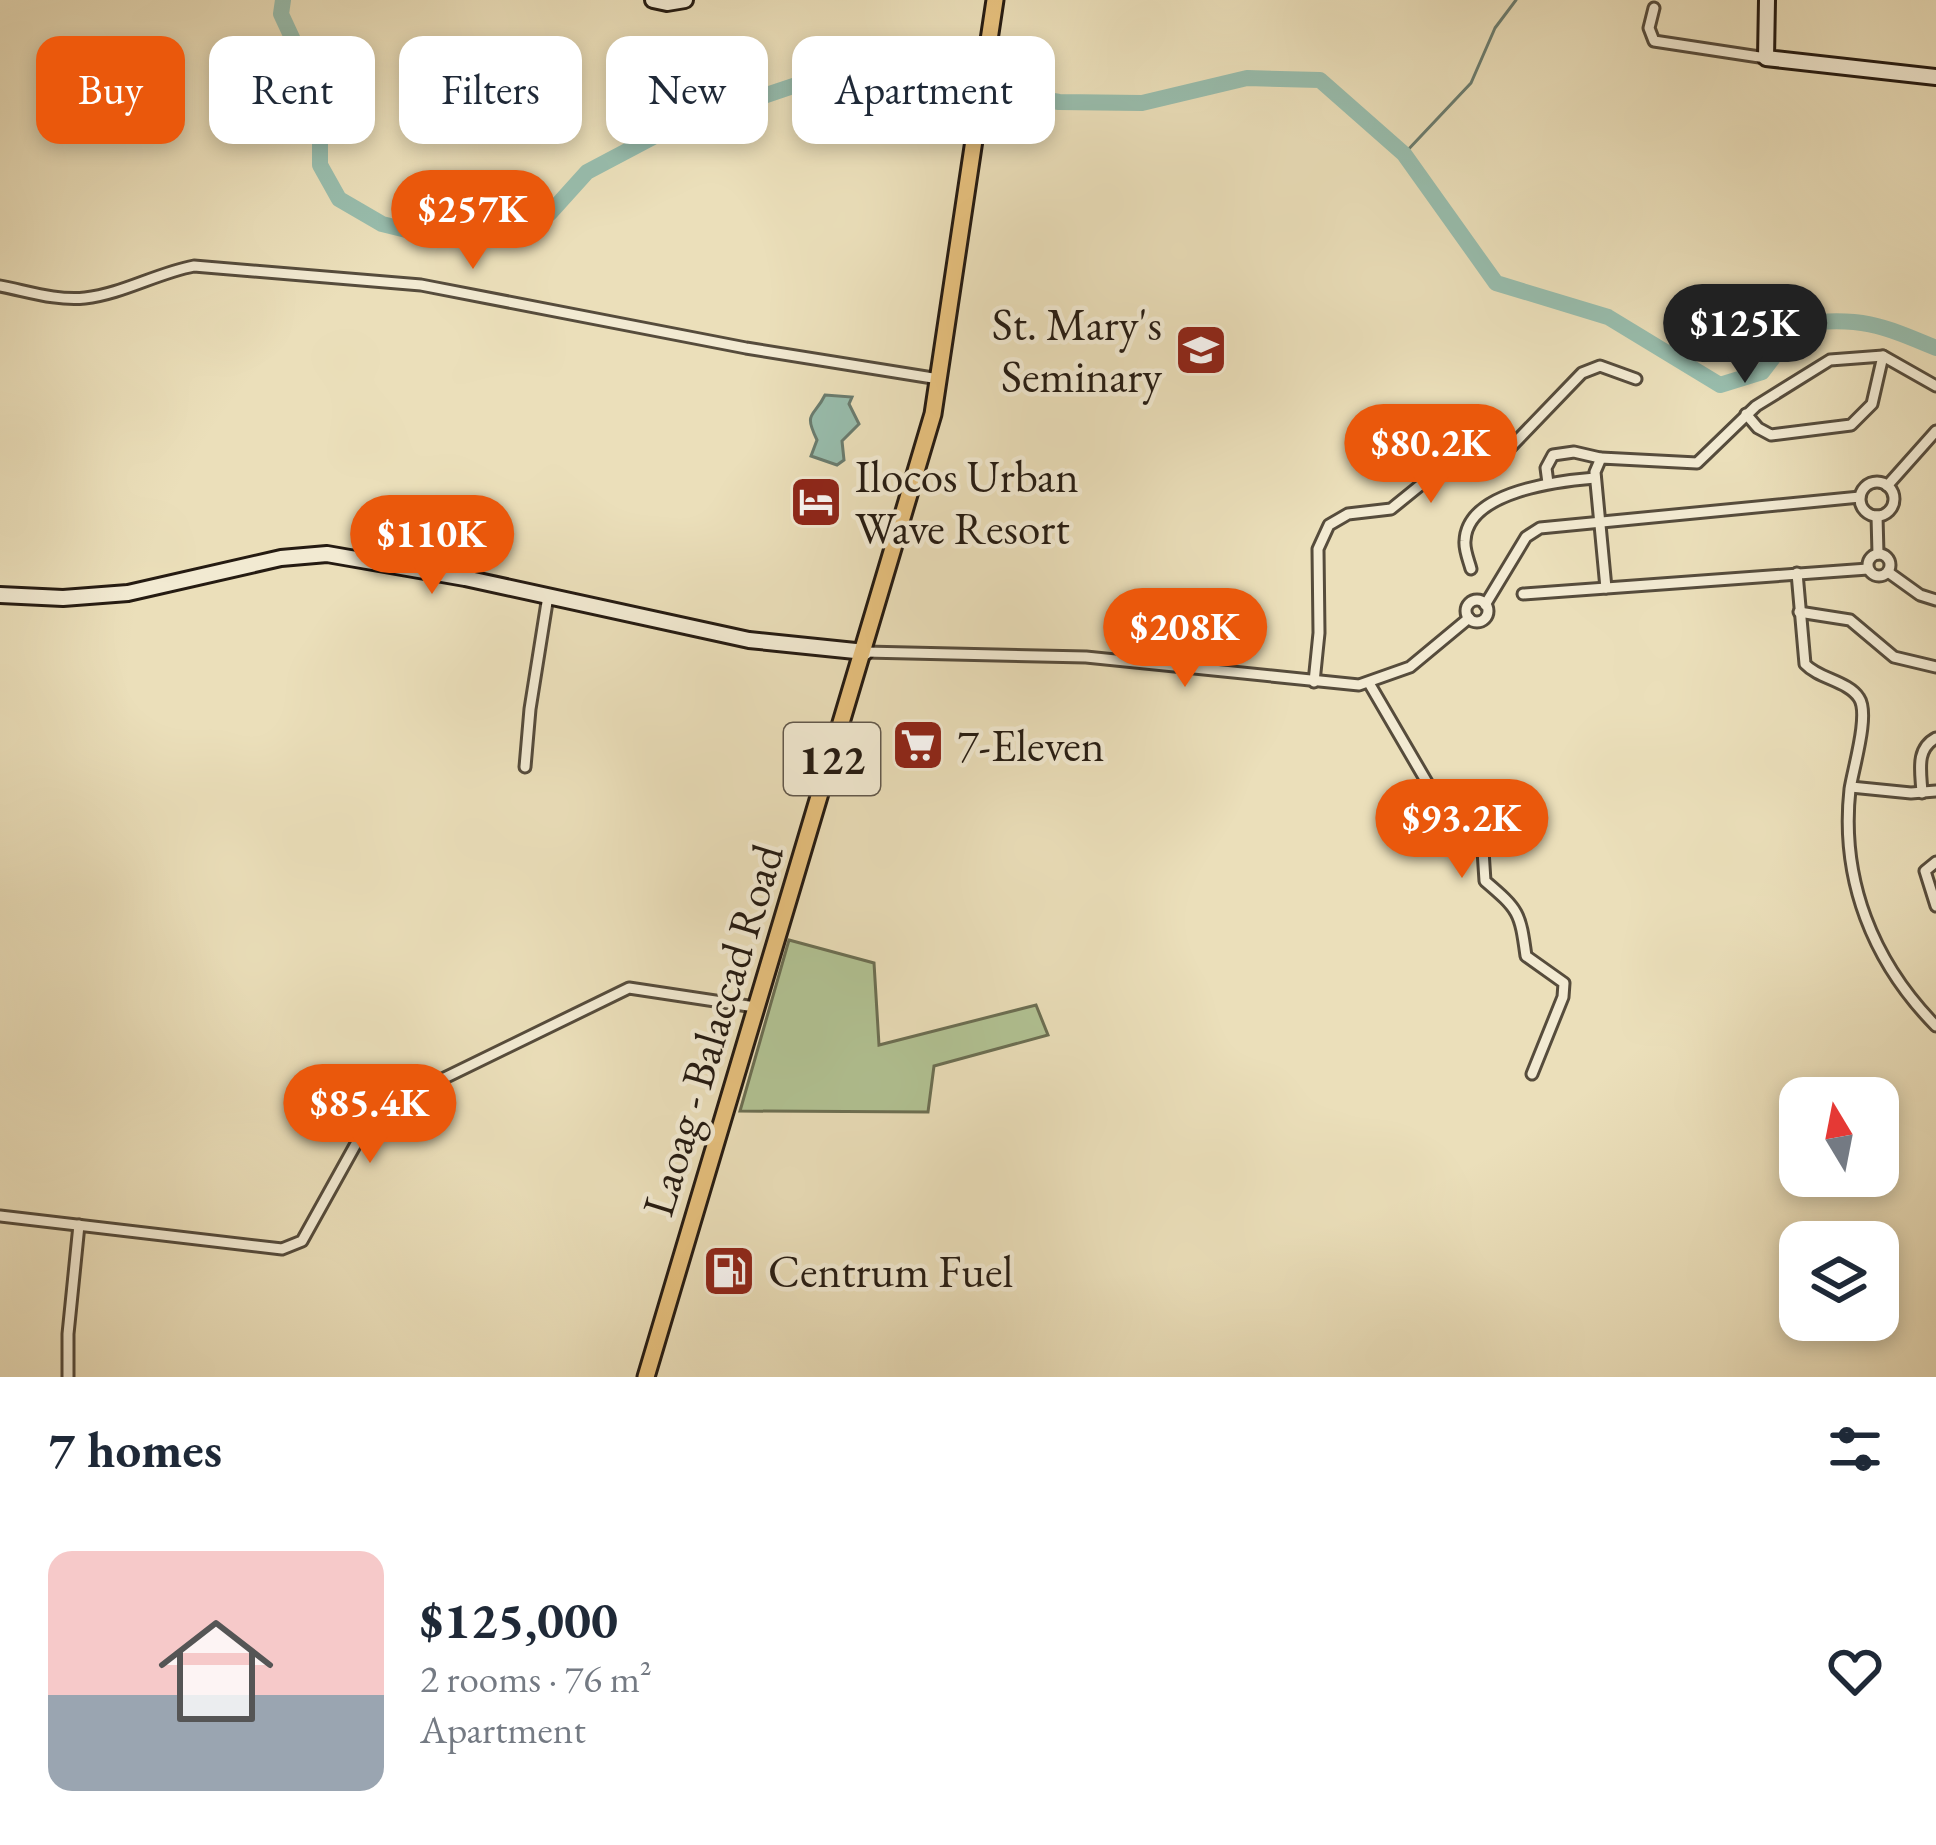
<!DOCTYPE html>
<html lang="en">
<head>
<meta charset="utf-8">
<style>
  :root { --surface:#fff; --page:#f6f6f7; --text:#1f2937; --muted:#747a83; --line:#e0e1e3; --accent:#ea580c }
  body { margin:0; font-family:"EB Garamond",serif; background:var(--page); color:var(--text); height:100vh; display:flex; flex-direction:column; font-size:45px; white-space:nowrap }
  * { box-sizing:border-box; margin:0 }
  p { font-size:39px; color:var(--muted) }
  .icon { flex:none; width:66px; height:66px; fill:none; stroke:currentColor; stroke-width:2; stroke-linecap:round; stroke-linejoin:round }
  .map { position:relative; height:1377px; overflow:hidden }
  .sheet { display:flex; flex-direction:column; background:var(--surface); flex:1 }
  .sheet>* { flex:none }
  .top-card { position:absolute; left:36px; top:36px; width:1200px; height:108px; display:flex; gap:24px }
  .needle { width:78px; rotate:350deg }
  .buttons { position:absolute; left:1779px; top:1077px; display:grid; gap:24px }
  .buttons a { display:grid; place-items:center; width:120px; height:120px; border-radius:24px; background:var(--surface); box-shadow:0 6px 18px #0003; font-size:60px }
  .price { position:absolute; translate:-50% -102px; padding:0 27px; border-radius:42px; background:var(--accent); color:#fff; font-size:39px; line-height:78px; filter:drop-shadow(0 3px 6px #0008) }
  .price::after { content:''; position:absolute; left:50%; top:72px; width:36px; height:27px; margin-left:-18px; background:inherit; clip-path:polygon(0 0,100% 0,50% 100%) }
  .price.selected { background:#222; color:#fff }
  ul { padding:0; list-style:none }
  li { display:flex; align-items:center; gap:36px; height:300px; padding:0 48px }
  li+li { border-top:3px solid var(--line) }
  li span { display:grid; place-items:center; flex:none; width:336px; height:240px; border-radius:24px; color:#555 }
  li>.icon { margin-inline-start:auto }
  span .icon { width:144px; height:144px; fill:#fffc; stroke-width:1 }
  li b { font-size:51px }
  h2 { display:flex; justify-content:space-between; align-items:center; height:144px; padding:0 48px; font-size:51px }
  .tag { padding:0 42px; border-radius:24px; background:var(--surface); box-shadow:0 6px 18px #0003; font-size:42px; line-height:108px }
  .tag.selected { background:var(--accent); color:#fff }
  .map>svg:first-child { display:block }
  .green { fill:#b2c394; stroke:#6c6f53; stroke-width:3 }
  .water { fill:#98bdad; stroke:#6a7c6f; stroke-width:3 }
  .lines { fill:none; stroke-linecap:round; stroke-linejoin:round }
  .stream { stroke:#6a7c6f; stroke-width:3 }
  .river { stroke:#98bdad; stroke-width:16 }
  .street-casing { stroke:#564c3c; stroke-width:15 }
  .secondary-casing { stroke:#251b12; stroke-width:20 }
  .primary-casing { stroke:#251b12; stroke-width:21 }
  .street { stroke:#f2ead2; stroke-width:9 }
  .secondary { stroke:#f2ead2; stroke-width:14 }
  .primary { stroke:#e6c07d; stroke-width:15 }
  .labels { text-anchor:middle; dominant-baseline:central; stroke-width:9; stroke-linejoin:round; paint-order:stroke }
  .shield { fill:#f2ead2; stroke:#62594c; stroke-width:3 }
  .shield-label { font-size:42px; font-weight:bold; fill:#251b12 }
  .poi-label { font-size:45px; fill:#251b12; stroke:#f2ead2; text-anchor:start }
  .street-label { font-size:45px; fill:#251b12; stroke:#f2ead2 }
</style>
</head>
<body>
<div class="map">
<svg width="1936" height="1377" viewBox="0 0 1936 1377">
  <rect width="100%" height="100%" fill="#ebdfba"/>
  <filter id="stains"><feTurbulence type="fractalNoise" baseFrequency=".00167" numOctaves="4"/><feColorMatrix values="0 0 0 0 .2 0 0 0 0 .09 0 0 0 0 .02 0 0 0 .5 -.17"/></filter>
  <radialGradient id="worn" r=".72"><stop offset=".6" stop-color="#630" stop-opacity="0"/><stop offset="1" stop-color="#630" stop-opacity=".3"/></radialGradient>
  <path class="green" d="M789,940L874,963L879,1045L1036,1005L1048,1035L934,1066L928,1112L740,1111Z"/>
  <path class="water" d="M825,395L852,397L849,404L859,424L842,441L844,460L837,465L811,456L817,440C803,411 814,418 825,395Z"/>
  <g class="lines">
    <path class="stream" d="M1404,154L1471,83L1495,28L1516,0"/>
    <path class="river" d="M283,0L281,14L313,83L320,113V165L339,199L382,224L431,236L510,239L550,213L587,172L674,126L811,80L888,72L1059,102L1142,103L1247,78L1320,80L1404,154L1496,283L1608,317L1720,385L1762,372L1799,324C1859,316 1882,325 1936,348"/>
    <g class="street-casing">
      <g id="street">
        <path d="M1654,8L1649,28L1654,41L1766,58"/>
        <path d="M0,286C27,291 56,301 85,298C122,294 157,273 194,266L421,285L746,348L939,379"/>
        <path d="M1746,414L1758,428L1771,435L1851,425L1872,404L1883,356"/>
        <circle cx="1877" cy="499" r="17"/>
        <path d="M1548,483L1546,468L1553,455L1574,452L1600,458"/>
        <path d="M1887,486L1936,431"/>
        <path d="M1877,516L1878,554"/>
        <circle cx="1879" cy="565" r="11"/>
        <path d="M1471,569C1469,561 1464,550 1465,541C1467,491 1559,481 1595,478"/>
        <path d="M1888,572L1920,595L1936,600"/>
        <path d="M1797,573L1805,664C1819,679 1848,681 1859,698C1870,714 1853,769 1850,789C1840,880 1873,962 1936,1026"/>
        <path d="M1606,588L1595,472L1601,458L1697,463L1756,406L1830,360L1883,356L1936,386"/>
        <path d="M1523,594L1868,569"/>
        <circle cx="1477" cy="611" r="11"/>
        <path d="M1485,605L1526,537L1540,528L1860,497"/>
        <path d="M1799,612L1850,620L1894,657L1936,667"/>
        <path d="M865,652L1086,657L1359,685L1410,667L1469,618"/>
        <path d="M1314,682L1319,633L1318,549L1329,525L1348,514L1391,509L1428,479L1505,453L1582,373L1600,366L1636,379"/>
        <path d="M1369,683L1439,803L1482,835L1485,881C1519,910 1520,912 1526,956L1564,983L1563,997L1532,1074"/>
        <path d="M525,767L530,709L548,596"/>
        <path d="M1851,787L1911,793L1936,791"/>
        <path d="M1922,793C1921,772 1915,749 1936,738"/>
        <path d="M1936,862L1925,871L1936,906"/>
        <path d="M0,1216L282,1249L302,1241L362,1133L389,1105L629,988L755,1007"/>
        <path d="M68,1377V1334L79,1225"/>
      </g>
    </g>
    <g class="secondary-casing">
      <g id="secondary">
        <path d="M653,0L667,3L685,0"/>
        <path d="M1767,0L1766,58L1936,77"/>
        <path d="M0,595L63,598L128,593L281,558L327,554L465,578L749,640L865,652"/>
      </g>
    </g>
    <g class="primary-casing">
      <path id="primary" d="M646,1377L933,414L995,0"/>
    </g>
    <use href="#street" class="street"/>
    <use href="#secondary" class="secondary"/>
    <use href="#primary" class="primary"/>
  </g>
  <defs>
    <g id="school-square" transform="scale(2.7)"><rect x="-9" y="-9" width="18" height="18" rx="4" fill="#8f2418" stroke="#f2ead2"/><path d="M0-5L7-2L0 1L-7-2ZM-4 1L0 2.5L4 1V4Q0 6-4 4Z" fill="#fff"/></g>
    <g id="hotel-square" transform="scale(2.7)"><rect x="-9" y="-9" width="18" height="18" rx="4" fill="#8f2418" stroke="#f2ead2"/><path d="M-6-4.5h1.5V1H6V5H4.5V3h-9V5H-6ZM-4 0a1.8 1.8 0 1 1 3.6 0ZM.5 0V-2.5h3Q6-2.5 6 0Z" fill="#fff"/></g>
    <g id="supermarket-square" transform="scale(2.7)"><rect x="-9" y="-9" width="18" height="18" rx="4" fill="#8f2418" stroke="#f2ead2"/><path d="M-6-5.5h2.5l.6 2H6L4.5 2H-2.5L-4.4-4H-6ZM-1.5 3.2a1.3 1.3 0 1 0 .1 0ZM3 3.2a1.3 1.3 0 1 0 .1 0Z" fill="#fff"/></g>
    <g id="fuel-square" transform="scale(2.7)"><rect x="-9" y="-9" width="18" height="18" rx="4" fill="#8f2418" stroke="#f2ead2"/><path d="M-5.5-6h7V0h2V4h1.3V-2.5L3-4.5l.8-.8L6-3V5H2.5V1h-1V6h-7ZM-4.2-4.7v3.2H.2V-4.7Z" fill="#fff"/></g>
  </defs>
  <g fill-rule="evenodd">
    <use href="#school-square" x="1201" y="350"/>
    <use href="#hotel-square" x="816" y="502"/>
    <use href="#supermarket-square" x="918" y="745"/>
    <use href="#fuel-square" x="729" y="1271"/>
  </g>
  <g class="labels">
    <rect class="shield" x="784" y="723" width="96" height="72" rx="9"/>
    <g class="shield-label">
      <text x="832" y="759">122</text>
    </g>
    <g class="poi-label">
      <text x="1162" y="324" text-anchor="end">St. Mary's<tspan x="1162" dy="52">Seminary</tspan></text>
      <text x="855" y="476">Ilocos Urban<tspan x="855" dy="52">Wave Resort</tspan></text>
      <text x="957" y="745">7-Eleven</text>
      <text x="768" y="1271">Centrum Fuel</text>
    </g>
    <g class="street-label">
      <text transform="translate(712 1030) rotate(-73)">Laoag - Balaccad Road</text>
    </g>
  </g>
  <rect width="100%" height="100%" filter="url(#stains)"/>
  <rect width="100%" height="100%" fill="url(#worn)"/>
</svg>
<div class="buttons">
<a><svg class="needle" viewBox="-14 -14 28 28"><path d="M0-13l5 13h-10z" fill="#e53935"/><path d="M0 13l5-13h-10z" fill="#747a83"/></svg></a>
<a><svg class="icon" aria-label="layers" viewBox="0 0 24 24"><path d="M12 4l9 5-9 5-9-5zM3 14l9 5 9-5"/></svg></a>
</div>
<b class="price" style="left:473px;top:272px">$257K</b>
<b class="price selected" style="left:1745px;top:386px">$125K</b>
<b class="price" style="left:1431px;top:506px">$80.2K</b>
<b class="price" style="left:432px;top:597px">$110K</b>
<b class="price" style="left:1185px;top:690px">$208K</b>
<b class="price" style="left:1462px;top:881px">$93.2K</b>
<b class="price" style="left:370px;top:1166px">$85.4K</b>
<div class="top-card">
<a class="tag selected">Buy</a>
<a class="tag">Rent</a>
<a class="tag">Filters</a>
<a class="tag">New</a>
<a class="tag">Apartment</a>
</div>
</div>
<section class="sheet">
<h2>7 homes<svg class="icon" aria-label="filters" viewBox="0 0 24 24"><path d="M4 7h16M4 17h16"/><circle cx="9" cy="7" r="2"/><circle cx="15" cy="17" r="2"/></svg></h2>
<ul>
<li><span style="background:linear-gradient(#f6c9c9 60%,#9aa5b1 0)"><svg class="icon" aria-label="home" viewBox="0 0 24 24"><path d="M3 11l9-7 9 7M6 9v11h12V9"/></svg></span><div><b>$125,000</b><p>2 rooms · 76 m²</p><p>Apartment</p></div><svg class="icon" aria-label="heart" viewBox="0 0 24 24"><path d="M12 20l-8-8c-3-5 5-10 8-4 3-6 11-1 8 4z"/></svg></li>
</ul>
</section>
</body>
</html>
